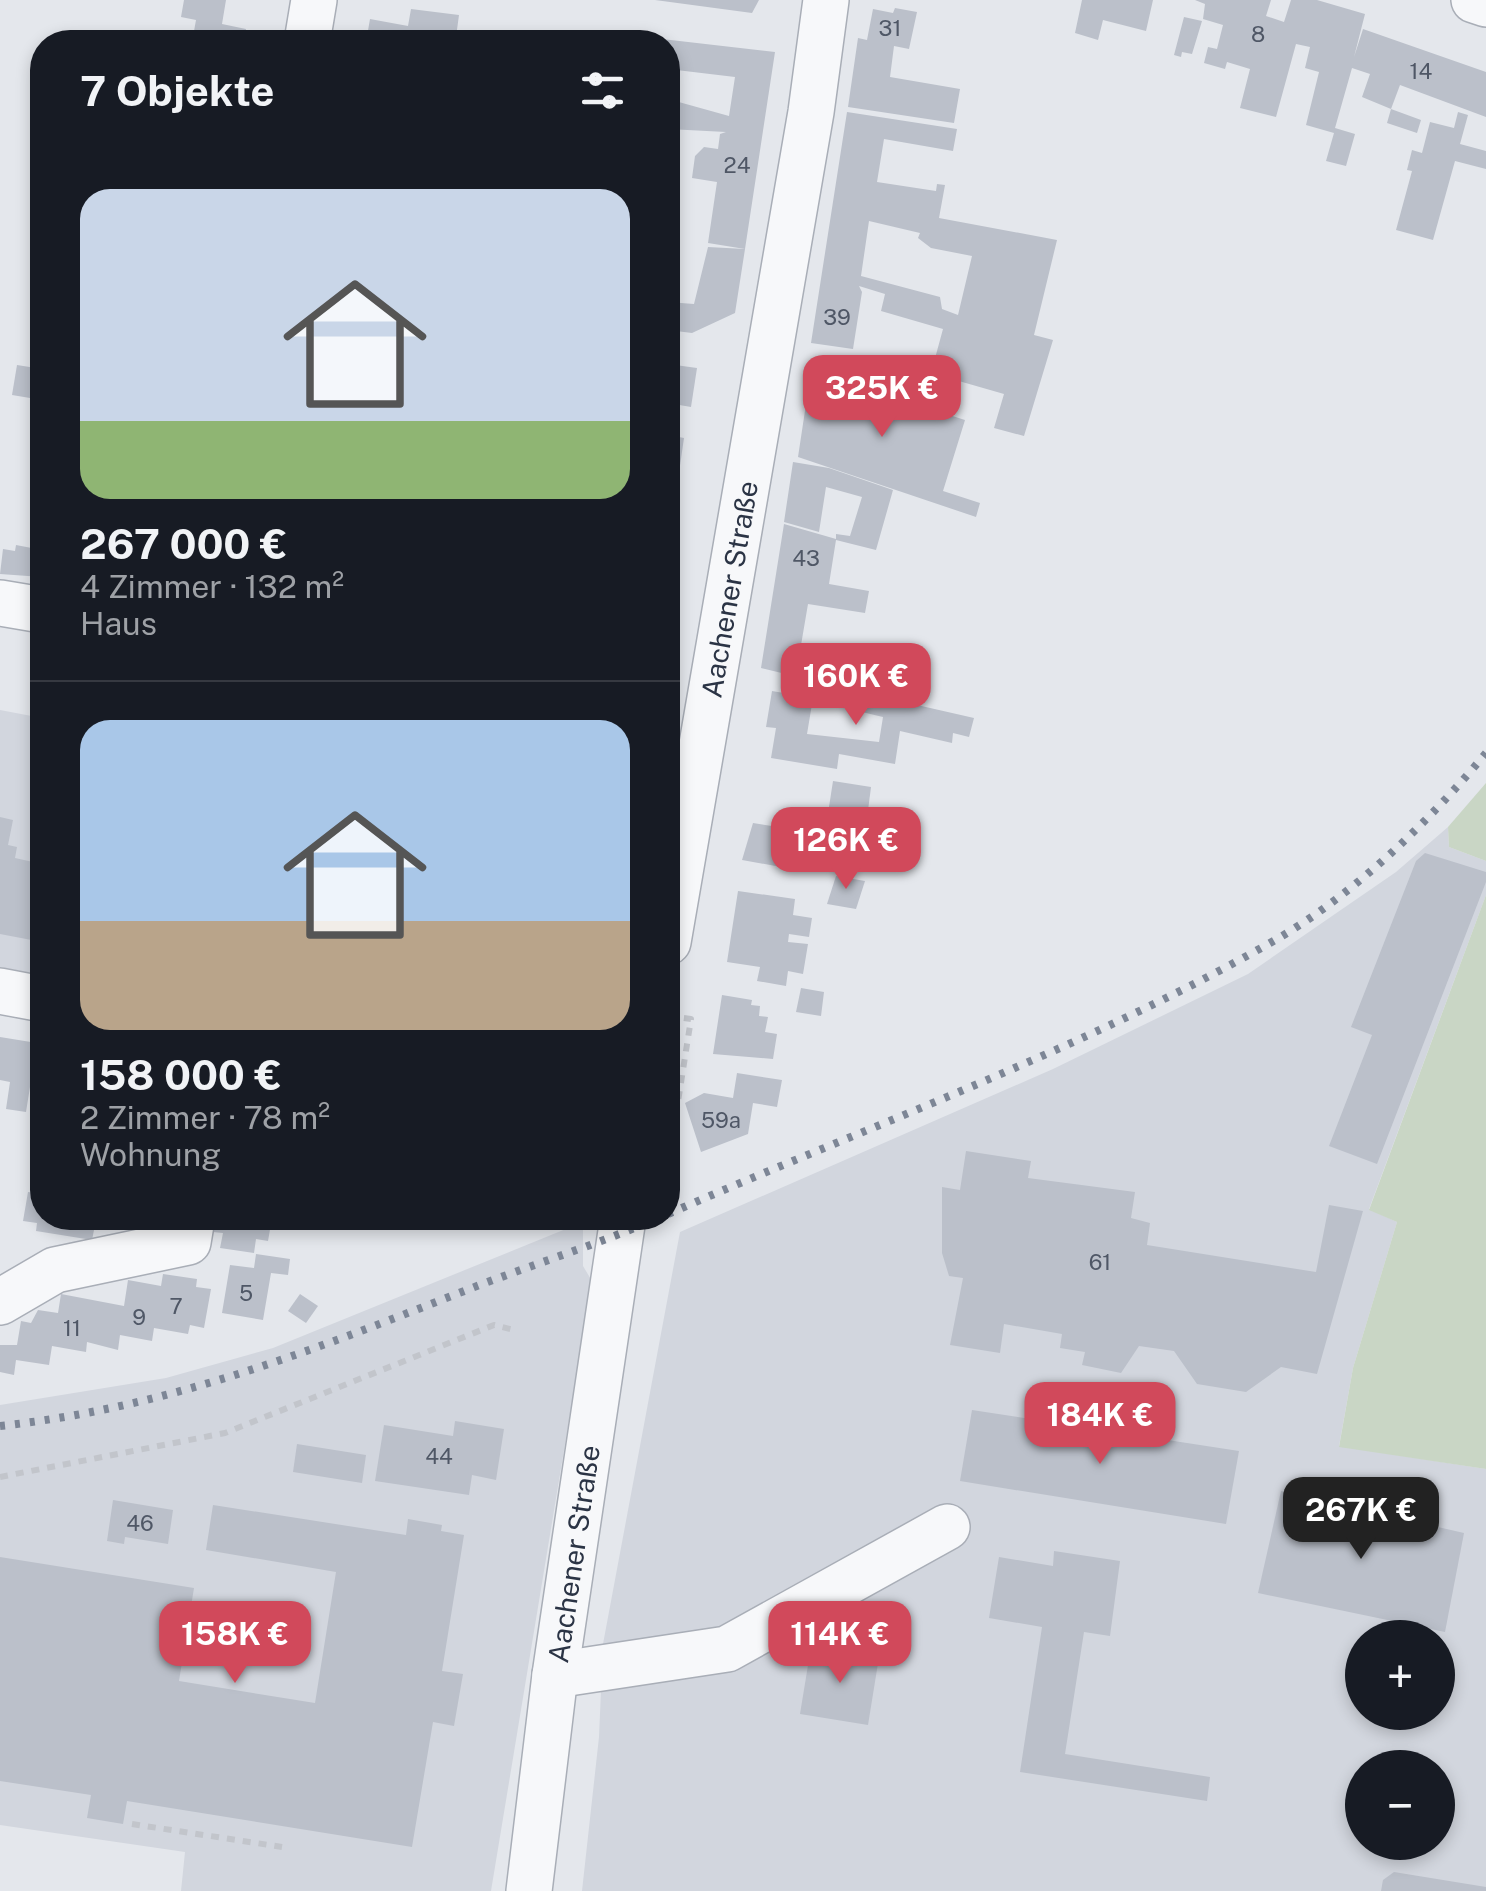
<!DOCTYPE html>
<html lang="de">
<head>
<meta charset="utf-8">
<style>
  :root { --surface:#171b24; --page:#242831; --text:#f1f3f6; --muted:#9ea1a6; --line:#363941; --accent:#d1495b }
  body { margin:0; font-family:"Public Sans",sans-serif; background:var(--page); color:var(--text); height:100vh; display:flex; flex-direction:column; font-size:38px; white-space:nowrap }
  * { box-sizing:border-box; margin:0 }
  p { font-size:32px; color:var(--muted) }
  .icon { flex:none; width:55px; height:55px; fill:none; stroke:currentColor; stroke-width:2; stroke-linecap:round; stroke-linejoin:round }
  .map { position:relative; flex:1; overflow:hidden }
  .side { position:absolute; left:30px; top:30px; width:650px; height:1200px; display:flex; flex-direction:column; background:var(--surface); border-radius:40px; box-shadow:0 5px 15px #0003 }
  .side>* { flex:none }
  .buttons { position:absolute; left:1345px; top:1620px; display:grid; gap:20px }
  .buttons a { display:grid; place-items:center; width:110px; height:110px; border-radius:50%; background:var(--surface); box-shadow:0 5px 15px #0003; font-size:50px }
  .price { position:absolute; translate:-50% -85px; padding:0 22px; border-radius:20px; background:var(--accent); color:#fff; font-size:32px; line-height:65px; filter:drop-shadow(0 2px 5px #0008) }
  .price::after { content:''; position:absolute; left:50%; top:60px; width:30px; height:22px; margin-left:-15px; background:inherit; clip-path:polygon(0 0,100% 0,50% 100%) }
  .price.selected { background:#222; color:#fff }
  ul { padding:0; list-style:none }
  li { display:grid; align-content:center; gap:20px; height:530px; padding:0 50px }
  li+li { border-top:2px solid var(--line) }
  li span { display:grid; place-items:center; height:310px; border-radius:30px; color:#555 }
  li>.icon { margin-inline-start:auto }
  span .icon { width:180px; height:180px; fill:#fffc; stroke-width:1 }
  li b { font-size:42px }
  h2 { display:flex; justify-content:space-between; align-items:center; height:120px; padding:0 50px; font-size:42px }
  .map>svg:first-child { display:block }
  .built { fill:#d2d6de; fill-rule:evenodd }
  .green { fill:#c9d6c5 }
  .building { fill:#bbc0ca; fill-rule:evenodd }
  .lines { fill:none; stroke-linecap:round; stroke-linejoin:round }
  .minor-casing { stroke:#a9aeb7; stroke-width:48 }
  .path { stroke:#c2c5cb; stroke-width:6; stroke-dasharray:8 8; stroke-linecap:butt }
  .minor { stroke:#f7f8fa; stroke-width:45 }
  .rail { stroke:#7d8696; stroke-width:8; stroke-dasharray:5 10; stroke-linecap:butt }
  .labels { text-anchor:middle; dominant-baseline:central; stroke-width:8; stroke-linejoin:round; paint-order:stroke }
  .number-label { font-size:22px; fill:#4f5766 }
  .street-label { font-size:28px; fill:#2b3445; stroke:#f4f6f9 }
</style>
</head>
<body>
<div class="map">
<svg width="1486" height="1891" viewBox="0 0 1486 1891">
  <rect width="100%" height="100%" fill="#e4e7ec"/>
  <g class="built">
    <path d="M0,710L42,718V975L0,967Z"/>
    <path d="M1448,827L1449,847L1486,861V895L1369,1209L1397,1222L1353,1368L1339,1446L1486,1469V1891H582L599,1737L603,1644L680,1232L1053,1069L1248,974L1396,872ZM1362,1638H1438V1712H1362ZM1362,1768H1438V1842H1362Z"/>
    <path d="M583,1222V1266L592,1281L491,1891H181L185,1852L0,1825V1405L166,1378L273,1348Z"/>
  </g>
  <g class="green">
    <path d="M1486,783V861L1449,847L1448,827Z"/>
    <path d="M1486,895V1469L1339,1447L1353,1368L1397,1222L1369,1210Z"/>
  </g>
  <g class="building">
    <path d="M184,0H226L222,24L246,29L244,42H192L196,20L181,17Z"/>
    <path d="M655,0H759L752,13Z"/>
    <path d="M1082,0H1153L1146,31L1103,20L1098,40L1075,33Z"/>
    <path d="M1195,0H1271L1266,16L1284,22L1291,0H1317L1365,14L1354,57L1363,29L1486,72V117L1400,85L1391,109L1421,120L1417,133L1387,123L1391,109L1362,97L1370,74L1352,68L1335,128L1355,134L1346,166L1326,161L1334,133L1306,125L1319,72L1305,68L1310,47L1296,44L1276,117L1240,108L1250,69L1227,62L1225,69L1204,63L1208,47L1217,49L1223,25L1203,19L1205,4Z"/>
    <path d="M895,8L917,12L909,49L894,46L890,77L960,89L954,123L848,107L858,38L867,40L873,9L893,13Z"/>
    <path d="M411,9L459,15L456,37L437,33L436,42H366L370,19L408,26Z"/>
    <path d="M1184,17L1202,21L1192,54L1182,52L1181,57L1174,55Z"/>
    <path d="M662,39L775,52L745,249L708,243L717,182L692,178L695,156L704,147L718,149L720,134L726,132L668,129V99L729,116L735,77L668,69V42H661Z"/>
    <path d="M847,112L957,129L953,151L884,139L877,182L936,191L937,184L945,185L939,218L1057,240L1034,335L1053,340L1024,436L994,428L1004,394L931,373L943,329L881,311L885,294L859,286L862,292L853,349L811,343ZM869,221L920,233L918,238L931,248L972,256L958,315L942,309L940,297L861,276Z"/>
    <path d="M1458,112L1468,115L1460,144L1486,151V169L1455,161L1433,240L1396,230L1412,171L1407,170L1412,150L1422,153L1430,122L1454,128Z"/>
    <path d="M708,247L745,249L735,313L692,333L668,330V302L694,304Z"/>
    <path d="M668,364L697,368L691,407L668,403Z"/>
    <path d="M17,365L42,369V400L12,395Z"/>
    <path d="M811,371L965,420L943,491L980,503L976,517L798,457Z"/>
    <path d="M668,435L684,438L672,521H668Z"/>
    <path d="M793,462L829,468L893,490L876,550L836,540L829,584L869,591L865,613L808,604L800,651L825,654V667L816,665L815,669L824,671L823,683L761,668L784,524L836,539V534L850,536L862,497L826,487L819,532L784,522Z"/>
    <path d="M16,545L42,550V577L0,574L3,549L15,551Z"/>
    <path d="M874,680L884,682L882,697L974,718L969,737L953,733L952,743L900,731L895,764L839,754L837,769L771,758L776,728L766,727L772,691L813,698L807,734L879,742L883,717L849,709L853,690L871,695Z"/>
    <path d="M833,781L871,787L866,826L827,820Z"/>
    <path d="M0,817L13,820L8,845L17,847L15,858L42,864V942L0,934Z"/>
    <path d="M753,823L804,831L803,871L742,860Z"/>
    <path d="M1425,853L1486,872V882L1377,1164L1329,1146L1372,1035L1351,1027L1416,861Z"/>
    <path d="M836,876L865,881L856,909L827,904Z"/>
    <path d="M738,891L795,899L793,915L812,918L809,937L789,934L788,942L808,944L803,974L788,971L786,986L757,981L760,967L727,962Z"/>
    <path d="M801,988L824,992L821,1016L796,1012Z"/>
    <path d="M722,995L752,1000L751,1005L760,1006L759,1016L768,1017L765,1032L777,1034L773,1059L713,1054Z"/>
    <path d="M0,1037L37,1043L26,1112L6,1109L10,1082L0,1080Z"/>
    <path d="M737,1073L782,1080L777,1107L753,1103L748,1134L701,1152L685,1103L704,1093L733,1098Z"/>
    <path d="M966,1151L1031,1161L1028,1178L1135,1192L1131,1218L1150,1223L1147,1245L1316,1272L1329,1205L1363,1211L1317,1374L1281,1367L1246,1392L1197,1384L1174,1351L1139,1346L1121,1373L1082,1365L1085,1352L1060,1348L1062,1334L1004,1324L1000,1353L950,1345L963,1278L949,1276L942,1253V1187L960,1190Z"/>
    <path d="M28,1192L42,1194V1218H111V1222L96,1220L92,1240L36,1231L37,1223L23,1221Z"/>
    <path d="M215,1218H272L268,1241L256,1239L254,1253L220,1248L223,1233L213,1232Z"/>
    <path d="M256,1254L290,1259L288,1275L271,1273L263,1320L222,1313L230,1265L254,1268Z"/>
    <path d="M163,1274L197,1279L196,1287L211,1289L204,1328L190,1325L188,1334L154,1328L152,1341L120,1335L118,1350L87,1342L86,1352L52,1346L49,1365L16,1360L14,1375L0,1372V1345H17L21,1321L31,1323L38,1310L58,1313L61,1294L124,1306L128,1280L161,1286Z"/>
    <path d="M300,1294L318,1306L306,1323L288,1311Z"/>
    <path d="M972,1410L1239,1451L1226,1524L960,1481Z"/>
    <path d="M455,1421L504,1429L496,1480L472,1475L469,1495L375,1481L384,1425L453,1436Z"/>
    <path d="M297,1444L366,1455L362,1483L293,1472Z"/>
    <path d="M1281,1491L1464,1533L1445,1632L1258,1593Z"/>
    <path d="M113,1500L173,1510L168,1544L125,1537L124,1544L107,1541Z"/>
    <path d="M213,1505L406,1535L408,1519L442,1525L441,1531L464,1535L442,1671L463,1674L454,1726L433,1722L412,1847L127,1801L123,1824L87,1818L91,1795L0,1781V1557L194,1588L179,1681L315,1703L336,1572L206,1550Z"/>
    <path d="M1054,1551L1120,1561L1110,1636L1084,1632L1065,1754L1210,1777L1207,1801L1020,1772L1042,1627L989,1618L999,1557L1053,1566Z"/>
    <path d="M811,1647L879,1657L868,1725L800,1714Z"/>
    <path d="M1394,1872L1486,1887V1891H1381L1383,1880Z"/>
  </g>
  <g class="lines">
    <g class="minor-casing">
      <g id="minor">
        <path d="M1474,0L1486,4"/>
        <path d="M307,42L314,0"/>
        <path d="M0,603L42,610"/>
        <path id="s1" d="M668,942L811,112L826,0"/>
        <path d="M0,991L42,999"/>
        <path d="M0,1302L55,1270L188,1242L192,1218"/>
        <path d="M555,1675L727,1649L947,1527"/>
        <path id="s2" d="M529,1891L555,1675L623,1218"/>
      </g>
    </g>
    <g class="path">
      <path d="M668,1016L691,1019L668,1165"/>
      <path d="M0,1477L225,1433L494,1325L514,1330"/>
      <path d="M132,1824L282,1847"/>
    </g>
    <use href="#minor" class="minor"/>
    <g class="rail">
      <path d="M668,1214C869,1126 1087,1048 1277,939C1353,895 1430,821 1486,753"/>
      <path d="M0,1426C165,1408 306,1353 459,1293C525,1267 593,1246 659,1218"/>
    </g>
  </g>
  <g class="labels">
    <g class="number-label">
      <text x="890" y="28">31</text>
      <text x="1258" y="34">8</text>
      <text x="1421" y="71">14</text>
      <text x="737" y="165">24</text>
      <text x="837" y="317">39</text>
      <text x="806" y="558">43</text>
      <text x="721" y="1120">59a</text>
      <text x="1100" y="1262">61</text>
      <text x="246" y="1293">5</text>
      <text x="176" y="1306">7</text>
      <text x="139" y="1317">9</text>
      <text x="72" y="1328">11</text>
      <text x="439" y="1456">44</text>
      <text x="140" y="1523">46</text>
    </g>
    <g class="street-label">
      <text stroke="none"><textPath href="#s1" startOffset="358">Aachener Straße</textPath></text>
      <text stroke="none"><textPath href="#s2" startOffset="340">Aachener Straße</textPath></text>
    </g>
  </g>
</svg>
<div class="buttons">
<a>+</a>
<a>−</a>
</div>
<b class="price" style="left:882px;top:440px">325K €</b>
<b class="price" style="left:856px;top:728px">160K €</b>
<b class="price" style="left:846px;top:892px">126K €</b>
<b class="price" style="left:1100px;top:1467px">184K €</b>
<b class="price selected" style="left:1361px;top:1562px">267K €</b>
<b class="price" style="left:235px;top:1686px">158K €</b>
<b class="price" style="left:840px;top:1686px">114K €</b>
<section class="side">
<h2>7 Objekte<svg class="icon" aria-label="filters" viewBox="0 0 24 24"><path d="M4 7h16M4 17h16"/><circle cx="9" cy="7" r="2"/><circle cx="15" cy="17" r="2"/></svg></h2>
<ul>
<li><span style="background:linear-gradient(#c9d6e8 75%,#8fb573 0)"><svg class="icon" aria-label="home" viewBox="0 0 24 24"><path d="M3 11l9-7 9 7M6 9v11h12V9"/></svg></span><div><b>267 000 €</b><p>4 Zimmer · 132 m²</p><p>Haus</p></div></li>
<li><span style="background:linear-gradient(#a9c7e8 65%,#b9a48a 0)"><svg class="icon" aria-label="home" viewBox="0 0 24 24"><path d="M3 11l9-7 9 7M6 9v11h12V9"/></svg></span><div><b>158 000 €</b><p>2 Zimmer · 78 m²</p><p>Wohnung</p></div></li>
</ul>
</section>
</div>
</body>
</html>
